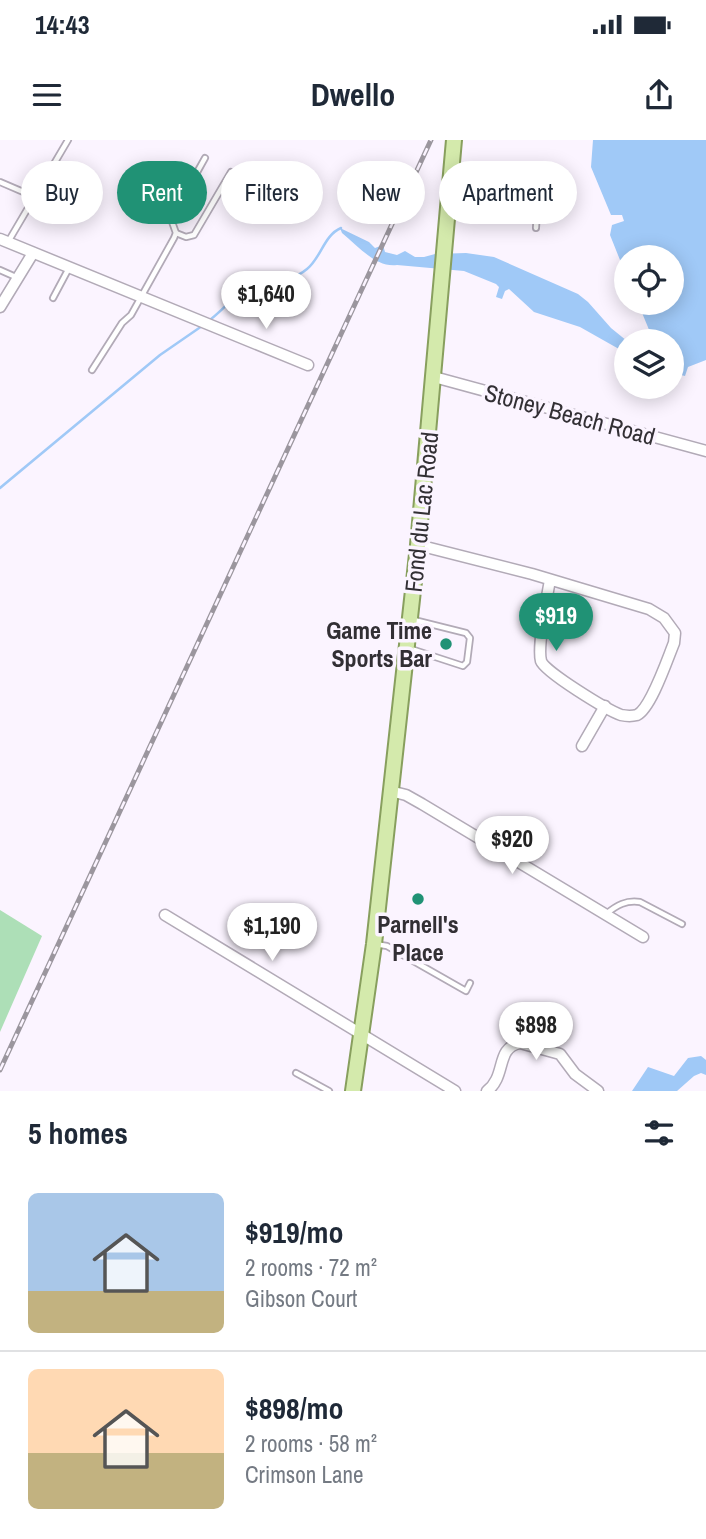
<!DOCTYPE html>
<html lang="en">
<head>
<meta charset="utf-8">
<style>
  :root { --surface:#fff; --page:#f6f6f7; --text:#1f2937; --muted:#747a83; --line:#e0e1e3; --accent:#209275 }
  body { margin:0; font-family:"Archivo Narrow",sans-serif; background:var(--page); color:var(--text); height:100vh; display:flex; flex-direction:column; font-size:26px; white-space:nowrap }
  * { box-sizing:border-box; margin:0 }
  p { font-size:23px; color:var(--muted) }
  .icon { flex:none; width:38px; height:38px; fill:none; stroke:currentColor; stroke-width:2; stroke-linecap:round; stroke-linejoin:round }
  .map { position:relative; height:951px; overflow:hidden }
  .details { display:flex; flex-direction:column; background:var(--surface); flex:1 }
  .details>* { flex:none }
  .top-card { position:absolute; left:21px; top:21px; width:665px; height:63px; display:flex; gap:14px }
  .controls { position:absolute; left:614px; top:105px; display:grid; gap:14px }
  .controls a { display:grid; place-items:center; width:70px; height:70px; border-radius:50%; background:var(--surface); box-shadow:0 4px 18px #0003; font-size:35px }
  .price { position:absolute; translate:-50% -60px; padding:0 16px; border-radius:24px; background:#fff; color:#222; font-size:23px; line-height:46px; filter:drop-shadow(0 2px 4px #0008) }
  .price::after { content:''; position:absolute; left:50%; top:42px; width:21px; height:16px; margin-left:-10px; background:inherit; clip-path:polygon(0 0,100% 0,50% 100%) }
  .price.selected { background:var(--accent); color:#fff }
  ul { padding:0; list-style:none }
  li { display:flex; align-items:center; gap:21px; height:175px; padding:0 28px }
  li+li { border-top:2px solid var(--line) }
  li span { display:grid; place-items:center; flex:none; width:196px; height:140px; border-radius:10px; color:#555 }
  li>.icon { margin-inline-start:auto }
  span .icon { width:84px; height:84px; fill:#fffc; stroke-width:1 }
  li b { font-size:30px }
  h2 { display:flex; justify-content:space-between; align-items:center; height:84px; padding:0 28px; font-size:30px }
  .chip { padding:0 24px; border-radius:32px; background:var(--surface); box-shadow:0 4px 18px #0003; font-size:24px; line-height:63px }
  .chip.selected { background:var(--accent); color:#fff }
  .status { display:flex; justify-content:space-between; align-items:center; height:49px; padding:0 35px; background:var(--surface); direction:ltr }
  .status svg { height:19px; fill:currentColor }
  header { display:flex; justify-content:space-between; align-items:center; height:91px; padding:0 28px; background:var(--surface); font-size:32px; font-weight:800 }
  .map>svg:first-child { display:block }
  .green { fill:#addfb7 }
  .water { fill:#a0c9f7 }
  .lines { fill:none; stroke-linecap:round; stroke-linejoin:round }
  .stream { stroke:#a0c9f7; stroke-width:2.5 }
  .service-casing { stroke:#b2aab7; stroke-width:8 }
  .minor-casing { stroke:#b2aab7; stroke-width:13 }
  .primary-casing { stroke:#889f5e; stroke-width:18 }
  .service { stroke:#fff; stroke-width:4.5 }
  .minor { stroke:#fff; stroke-width:10 }
  .primary { stroke:#d4eaac; stroke-width:14 }
  .rail-casing { stroke:#9b969e; stroke-width:5 }
  .rail { stroke:#fbf4ff; stroke-width:2.5; stroke-dasharray:8; stroke-linecap:butt }
  .poi-dot { fill:#209275; stroke:#fbf4ff; stroke-width:2.5 }
  .labels { text-anchor:middle; dominant-baseline:central; stroke-width:7; stroke-linejoin:round; paint-order:stroke }
  .street-label { font-size:24px; fill:#322f34; stroke:#fbf4ff }
  .poi-label { font-size:24px; font-weight:bold; fill:#322f34; stroke:#fbf4ff; text-anchor:end }
</style>
</head>
<body>
<div class="status"><b>14:43</b><svg viewBox="0 0 49 12"><path d="M0 12V9h3v3zM5 12V6h3v6zM10 12V3h3v9zM15 12V0h3v12zM26 1h20v11H26zM47 4h2v5h-2z"/></svg></div>
<header><svg class="icon" aria-label="menu" viewBox="0 0 24 24"><path d="M4 6h16M4 12h16M4 18h16"/></svg>Dwello<svg class="icon" aria-label="share" viewBox="0 0 24 24"><path d="M12 15V3M7 8l5-5 5 5M5 13v7h14v-7"/></svg></header>
<div class="map">
<svg width="706" height="951" viewBox="0 0 706 951">
  <rect width="100%" height="100%" fill="#fbf4ff"/>
  <path class="green" d="M0,770L42,796L0,892Z"/>
  <g class="water">
    <path d="M593,0H706V220L688,227L685,236L681,235L683,228L672,227V201H649L652,197L638,163H672V117H626V135L610,95L612,85L624,81L622,75H611L591,27Z"/>
    <path d="M340,88L369,102L375,108L383,105L385,112L397,115L405,111L415,117H424L435,114L466,113L494,117L578,154L588,162L611,188L627,201L626,213L580,187L534,172L509,149L505,151L502,159L496,157L499,147L496,144L464,131L397,125C376,128 358,106 342,93Z"/>
    <path d="M701,916L706,920V935L701,933L694,936L677,951H632L648,927L674,936L688,918Z"/>
  </g>
  <g class="lines">
    <g class="stream">
      <path d="M207,182C225,170 238,148 260,142C278,138 290,143 307,129C321,118 324,95 341,88"/>
      <path d="M0,348L160,215L202,186"/>
    </g>
    <g class="service-casing">
      <g id="service">
        <path d="M455,36L538,51L536,88"/>
        <path d="M0,42L35,57"/>
        <path d="M176,93L186,97L194,95L231,32"/>
        <path d="M8,102L68,0"/>
        <path d="M0,130L18,138"/>
        <path d="M53,158L69,128"/>
        <path d="M92,230L122,183L131,175L174,98L176,93L171,79L205,18"/>
        <path d="M411,509L463,526L467,522L470,498L466,493L414,480"/>
        <path d="M606,774C617,765 626,760 640,762L682,784"/>
        <path d="M375,804L387,806L466,851L470,843"/>
        <path d="M296,933L329,951"/>
      </g>
    </g>
    <g class="minor-casing">
      <g id="minor">
        <path d="M0,99L308,225"/>
        <path d="M0,167L33,113"/>
        <path d="M434,237L706,311"/>
        <path d="M418,405L532,434L649,469L664,478L675,493L674,503C667,520 651,568 637,575C633,576 626,576 621,575C607,570 545,532 541,521C537,506 547,457 550,440"/>
        <path d="M582,606L605,566"/>
        <path d="M390,651L406,655L422,664L643,797"/>
        <path d="M165,775L455,951"/>
        <path d="M487,951C507,936 495,908 520,903L560,914L575,934L598,951"/>
      </g>
    </g>
    <g class="primary-casing">
      <path id="primary" d="M353,951L374,804L418,405L454,0"/>
    </g>
    <use href="#service" class="service"/>
    <use href="#minor" class="minor"/>
    <use href="#primary" class="primary"/>
    <g class="rail-casing">
      <path id="rail" d="M0,930L431,0"/>
    </g>
    <use href="#rail" class="rail"/>
  </g>
  <g class="poi-dot">
    <circle cx="446" cy="504" r="7"/>
    <circle cx="418" cy="759" r="7"/>
  </g>
  <g class="labels">
    <g class="street-label">
      <text transform="translate(570 274) rotate(15)">Stoney Beach Road</text>
      <text transform="translate(421 372) rotate(-84)">Fond du Lac Road</text>
    </g>
    <g class="poi-label">
      <text x="432" y="490">Game Time<tspan x="432" dy="28">Sports Bar</tspan></text>
      <text x="418" y="784" text-anchor="middle">Parnell's<tspan x="418" dy="28">Place</tspan></text>
    </g>
  </g>
</svg>
<div class="controls">
<a><svg class="icon" aria-label="locate" viewBox="0 0 24 24"><circle cx="12" cy="12" r="6"/><path d="M12 2v4M12 18v4M2 12h4M18 12h4"/></svg></a>
<a><svg class="icon" aria-label="layers" viewBox="0 0 24 24"><path d="M12 4l9 5-9 5-9-5zM3 14l9 5 9-5"/></svg></a>
</div>
<b class="price" style="left:266px;top:191px">$1,640</b>
<b class="price selected" style="left:556px;top:513px">$919</b>
<b class="price" style="left:512px;top:736px">$920</b>
<b class="price" style="left:272px;top:823px">$1,190</b>
<b class="price" style="left:536px;top:922px">$898</b>
<div class="top-card">
<a class="chip">Buy</a>
<a class="chip selected">Rent</a>
<a class="chip">Filters</a>
<a class="chip">New</a>
<a class="chip">Apartment</a>
</div>
</div>
<section class="details">
<h2>5 homes<svg class="icon" aria-label="filters" viewBox="0 0 24 24"><path d="M4 7h16M4 17h16"/><circle cx="9" cy="7" r="2"/><circle cx="15" cy="17" r="2"/></svg></h2>
<ul>
<li><span style="background:linear-gradient(#a9c7e8 70%,#c2b280 0)"><svg class="icon" aria-label="home" viewBox="0 0 24 24"><path d="M3 11l9-7 9 7M6 9v11h12V9"/></svg></span><div><b>$919/mo</b><p>2 rooms · 72 m²</p><p>Gibson Court</p></div></li>
<li><span style="background:linear-gradient(#ffd9b3 60%,#c2b280 0)"><svg class="icon" aria-label="home" viewBox="0 0 24 24"><path d="M3 11l9-7 9 7M6 9v11h12V9"/></svg></span><div><b>$898/mo</b><p>2 rooms · 58 m²</p><p>Crimson Lane</p></div></li>
</ul>
</section>
</body>
</html>
